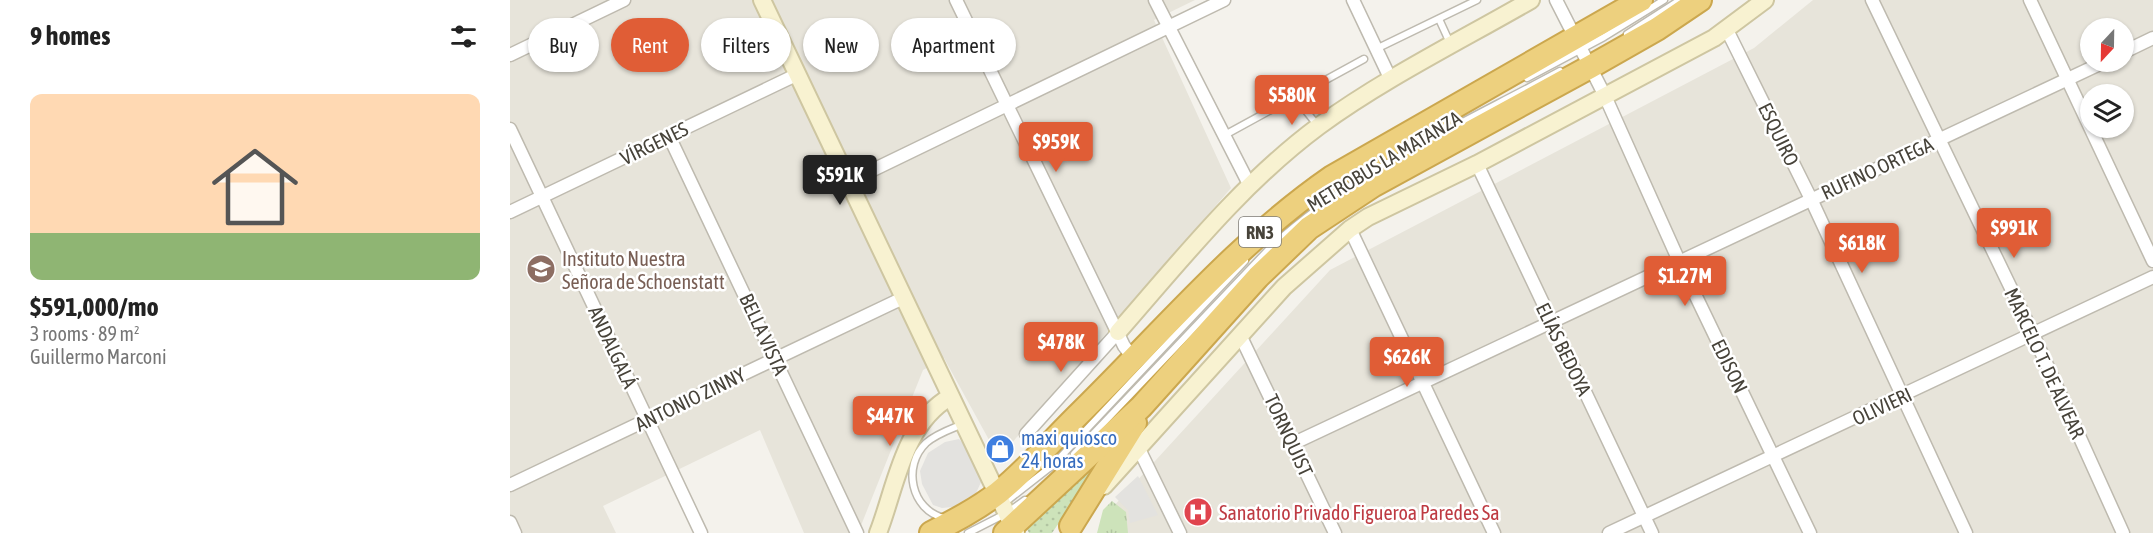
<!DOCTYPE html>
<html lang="en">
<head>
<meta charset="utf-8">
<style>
  :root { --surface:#fff; --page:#f2f2f2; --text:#222; --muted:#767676; --accent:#e05d36 }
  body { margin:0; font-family:"Asap Condensed",sans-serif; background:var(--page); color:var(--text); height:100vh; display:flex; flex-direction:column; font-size:22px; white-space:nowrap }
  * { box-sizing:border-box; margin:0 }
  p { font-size:20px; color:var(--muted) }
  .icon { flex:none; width:33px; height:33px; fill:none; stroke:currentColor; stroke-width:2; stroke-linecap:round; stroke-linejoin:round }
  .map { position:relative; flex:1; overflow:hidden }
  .side { display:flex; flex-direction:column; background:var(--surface); width:510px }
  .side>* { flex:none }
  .banner { position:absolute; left:18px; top:18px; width:570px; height:54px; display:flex; gap:12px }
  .needle { width:39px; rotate:202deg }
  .tools { position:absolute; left:1570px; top:18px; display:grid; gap:12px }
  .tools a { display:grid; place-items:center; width:54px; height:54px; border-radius:50%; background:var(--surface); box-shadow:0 2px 4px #0004; font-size:30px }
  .price { position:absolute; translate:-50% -51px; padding:0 14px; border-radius:6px; background:var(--accent); color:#fff; font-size:20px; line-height:39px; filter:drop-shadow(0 2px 3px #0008) }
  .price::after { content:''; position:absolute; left:50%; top:36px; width:18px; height:14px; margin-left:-9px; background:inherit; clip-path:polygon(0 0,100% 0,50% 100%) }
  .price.active { background:#222; color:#fff }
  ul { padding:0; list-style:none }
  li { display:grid; align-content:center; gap:12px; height:318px; padding:0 30px }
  li span { display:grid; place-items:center; height:186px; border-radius:12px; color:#555 }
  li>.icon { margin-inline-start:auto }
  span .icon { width:108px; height:108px; fill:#fffc; stroke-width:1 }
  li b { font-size:26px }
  h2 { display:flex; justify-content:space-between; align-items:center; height:72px; padding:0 30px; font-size:26px }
  .tag { padding:0 21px; border-radius:27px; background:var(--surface); box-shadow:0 2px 4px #0004; font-size:21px; line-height:54px }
  .tag.active { background:var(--accent); color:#fff }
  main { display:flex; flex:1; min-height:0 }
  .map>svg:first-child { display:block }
  .residential { fill:#e7e4da; fill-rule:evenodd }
  .grass { fill:url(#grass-tufts) }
  .park { fill:url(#park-dots) }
  .parking { fill:#e3e2df }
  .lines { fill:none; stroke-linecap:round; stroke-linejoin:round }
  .lane-casing { stroke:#bebaaf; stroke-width:9 }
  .street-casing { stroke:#bebaaf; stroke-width:15 }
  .secondary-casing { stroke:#cec6a1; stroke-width:20 }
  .highway-casing { stroke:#cba74e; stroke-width:26 }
  .lane { stroke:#fff; stroke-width:6 }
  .street { stroke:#fff; stroke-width:12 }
  .secondary { stroke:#f8f2d1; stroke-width:16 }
  .highway { stroke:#edd07e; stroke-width:22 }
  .labels { text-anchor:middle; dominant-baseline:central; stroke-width:5; stroke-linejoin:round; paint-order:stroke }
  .shield { fill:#fff; stroke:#7e7b75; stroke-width:1.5 }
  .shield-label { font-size:18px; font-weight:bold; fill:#47433a }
  .street-label { font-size:20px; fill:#47433a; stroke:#fff }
  .education-label { font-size:20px; fill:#785e54; stroke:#fff; text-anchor:start }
  .shop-label { font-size:20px; fill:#366cbe; stroke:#fff; text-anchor:start }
  .health-label { font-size:20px; fill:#be3a42; stroke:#fff; text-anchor:start }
</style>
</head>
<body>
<main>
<section class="side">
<h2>9 homes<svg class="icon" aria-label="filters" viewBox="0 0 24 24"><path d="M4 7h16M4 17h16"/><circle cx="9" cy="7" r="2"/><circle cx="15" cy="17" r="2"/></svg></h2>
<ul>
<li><span style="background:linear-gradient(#ffd9b3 75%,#8fb573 0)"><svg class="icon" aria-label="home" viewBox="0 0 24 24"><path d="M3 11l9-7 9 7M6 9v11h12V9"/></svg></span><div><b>$591,000/mo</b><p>3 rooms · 89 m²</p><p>Guillermo Marconi</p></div></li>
</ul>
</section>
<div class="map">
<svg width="1643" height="533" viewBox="0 0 1643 533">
  <defs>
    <pattern id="grass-tufts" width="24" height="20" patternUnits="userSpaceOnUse" patternTransform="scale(1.5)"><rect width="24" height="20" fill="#cde3ba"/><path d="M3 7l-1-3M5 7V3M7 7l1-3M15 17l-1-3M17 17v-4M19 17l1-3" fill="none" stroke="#b1c4a1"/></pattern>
    <pattern id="park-dots" width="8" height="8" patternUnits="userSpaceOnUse" patternTransform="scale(1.5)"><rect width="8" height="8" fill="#cde3ba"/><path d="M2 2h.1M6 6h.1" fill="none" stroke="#b1c4a1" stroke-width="1.8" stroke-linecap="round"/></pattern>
  </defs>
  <rect width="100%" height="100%" fill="#f4f2ec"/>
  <g class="residential">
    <path d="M0,0H685L644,20L721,188L495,451L484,449L434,358L413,370L348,533H294L250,430L93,506L106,533H0Z"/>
    <path d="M1303,0H1643V533H589L591,520L820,270L1244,48ZM1581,28H1614V62H1581ZM1581,94H1614V128H1581Z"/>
  </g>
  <path class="grass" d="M602,501L616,512L618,533H587L593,510Z"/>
  <path class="park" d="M604,442L542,533H519L516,527Z"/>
  <g class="parking">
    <path d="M449,439L456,446L473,478L466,493L443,507L432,508L423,505L412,484L410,471L418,453L435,442Z"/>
    <path d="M628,476L648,515L620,523L618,510L605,497Z"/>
  </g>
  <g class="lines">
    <g class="lane-casing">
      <g id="lane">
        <path d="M929,19L940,43"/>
        <path d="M1117,34L1170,0"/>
        <path d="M866,49L967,0"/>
        <path d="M1017,78L1094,37L1154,0"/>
        <path d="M784,96L808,126"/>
        <path d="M713,136L854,59"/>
        <path d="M564,454L760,248C842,172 952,124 1050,71"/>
        <path d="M493,504L543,465L735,261"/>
        <path d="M434,518C401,510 392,466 416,443C426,434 441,429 453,424"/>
        <path d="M458,533L497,513L515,500"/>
      </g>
    </g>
    <g class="street-casing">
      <g id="street">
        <path d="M446,0L614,346L624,359"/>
        <path d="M645,0L740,186"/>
        <path d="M843,0L881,80"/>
        <path d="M1046,0L1095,96L1169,261L1300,533"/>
        <path d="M1362,0L1523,334L1613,533"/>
        <path d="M1520,0L1643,261"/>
        <path d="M1217,30L1301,199L1456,533"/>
        <path d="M1614,52L1643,38"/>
        <path d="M0,55L114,0"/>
        <path d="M0,129L191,533"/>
        <path d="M159,136L347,533"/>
        <path d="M967,164L1142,533"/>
        <path d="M338,182L714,0"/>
        <path d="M0,212L288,74"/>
        <path d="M840,229L984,533"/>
        <path d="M731,337L825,533"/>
        <path d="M516,434L608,332"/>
        <path d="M782,444L1594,62"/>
        <path d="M629,449L670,533"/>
        <path d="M0,485L393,298"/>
        <path d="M0,522L5,533"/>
        <path d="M1099,533L1643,277"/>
      </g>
    </g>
    <g class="secondary-casing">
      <g id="secondary">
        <path d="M252,0L506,533"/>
        <path d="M608,332C671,260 732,183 809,126C875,78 950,41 1021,0"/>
        <path d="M594,486L774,287L840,229L858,217L967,164L1204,38L1255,0"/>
        <path d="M368,533C386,487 393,424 440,397"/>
      </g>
    </g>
    <g class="highway-casing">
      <g id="highway">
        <path d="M561,526L625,423"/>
        <path d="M421,533C444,521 467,509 488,493C516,470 541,442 566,417C650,335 725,244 822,177L1131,0"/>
        <path d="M495,533L631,407L748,277L799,228L864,185L1080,67L1147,29L1190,0"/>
      </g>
    </g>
    <use href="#lane" class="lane"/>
    <use href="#street" class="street"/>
    <use href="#secondary" class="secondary"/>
    <use href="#highway" class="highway"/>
  </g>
  <defs>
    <g id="school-disc" transform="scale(1.5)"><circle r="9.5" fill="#8d6e63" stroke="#fff"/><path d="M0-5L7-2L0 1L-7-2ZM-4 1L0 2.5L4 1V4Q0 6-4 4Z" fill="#fff"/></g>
    <g id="shop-disc" transform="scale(1.5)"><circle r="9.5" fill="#3f7fe0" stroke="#fff"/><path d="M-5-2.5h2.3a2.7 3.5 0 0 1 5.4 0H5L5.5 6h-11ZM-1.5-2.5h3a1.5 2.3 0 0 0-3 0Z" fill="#fff"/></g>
    <g id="hospital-disc" transform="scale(1.5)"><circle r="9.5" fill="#e0444e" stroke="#fff"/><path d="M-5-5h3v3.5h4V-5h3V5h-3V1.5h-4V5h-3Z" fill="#fff"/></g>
  </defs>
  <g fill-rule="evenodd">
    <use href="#school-disc" x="31" y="269"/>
    <use href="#shop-disc" x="490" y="449"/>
    <use href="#hospital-disc" x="688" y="512"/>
  </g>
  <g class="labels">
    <rect class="shield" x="729" y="217" width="42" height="30" rx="4.5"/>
    <g class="shield-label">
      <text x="750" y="232">RN3</text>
    </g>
    <g class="street-label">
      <text transform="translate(1269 134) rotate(64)">ESQUIRO</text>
      <text transform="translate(144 143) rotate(-26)">VÍRGENES</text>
      <text transform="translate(874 161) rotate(-31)">METROBUS LA MATANZA</text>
      <text transform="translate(1367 168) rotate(-25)">RUFINO ORTEGA</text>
      <text transform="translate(254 334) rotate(65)">BELLA VISTA</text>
      <text transform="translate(103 347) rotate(65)">ANDALGALÁ</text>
      <text transform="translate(1054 349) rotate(64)">ELÍAS BEDOYA</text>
      <text transform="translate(1535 363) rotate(65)">MARCELO T. DE ALVEAR</text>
      <text transform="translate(1220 366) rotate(64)">EDISON</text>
      <text transform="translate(180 399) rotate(-26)">ANTONIO ZINNY</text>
      <text transform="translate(1372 406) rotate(-25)">OLIVIERI</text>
      <text transform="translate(779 435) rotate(65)">TORNQUIST</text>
    </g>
    <g class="education-label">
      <text x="52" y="258">Instituto Nuestra<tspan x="52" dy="23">Señora de Schoenstatt</tspan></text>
    </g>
    <g class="shop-label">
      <text x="511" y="437">maxi quiosco<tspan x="511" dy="23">24 horas</tspan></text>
    </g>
    <g class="health-label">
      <text x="709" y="512">Sanatorio Privado Figueroa Paredes Sa</text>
    </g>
  </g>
</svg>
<div class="tools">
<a><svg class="needle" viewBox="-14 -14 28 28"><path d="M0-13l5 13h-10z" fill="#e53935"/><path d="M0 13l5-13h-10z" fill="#767676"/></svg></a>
<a><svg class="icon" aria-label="layers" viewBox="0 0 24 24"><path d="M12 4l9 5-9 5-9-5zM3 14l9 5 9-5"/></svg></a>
</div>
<b class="price" style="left:782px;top:126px">$580K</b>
<b class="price" style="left:546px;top:173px">$959K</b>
<b class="price active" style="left:330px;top:206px">$591K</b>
<b class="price" style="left:1504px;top:259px">$991K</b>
<b class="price" style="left:1352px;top:274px">$618K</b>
<b class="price" style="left:1175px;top:307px">$1.27M</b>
<b class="price" style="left:551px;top:373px">$478K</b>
<b class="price" style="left:897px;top:388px">$626K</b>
<b class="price" style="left:380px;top:447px">$447K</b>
<div class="banner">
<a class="tag">Buy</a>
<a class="tag active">Rent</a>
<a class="tag">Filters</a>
<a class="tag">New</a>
<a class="tag">Apartment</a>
</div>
</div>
</main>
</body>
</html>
